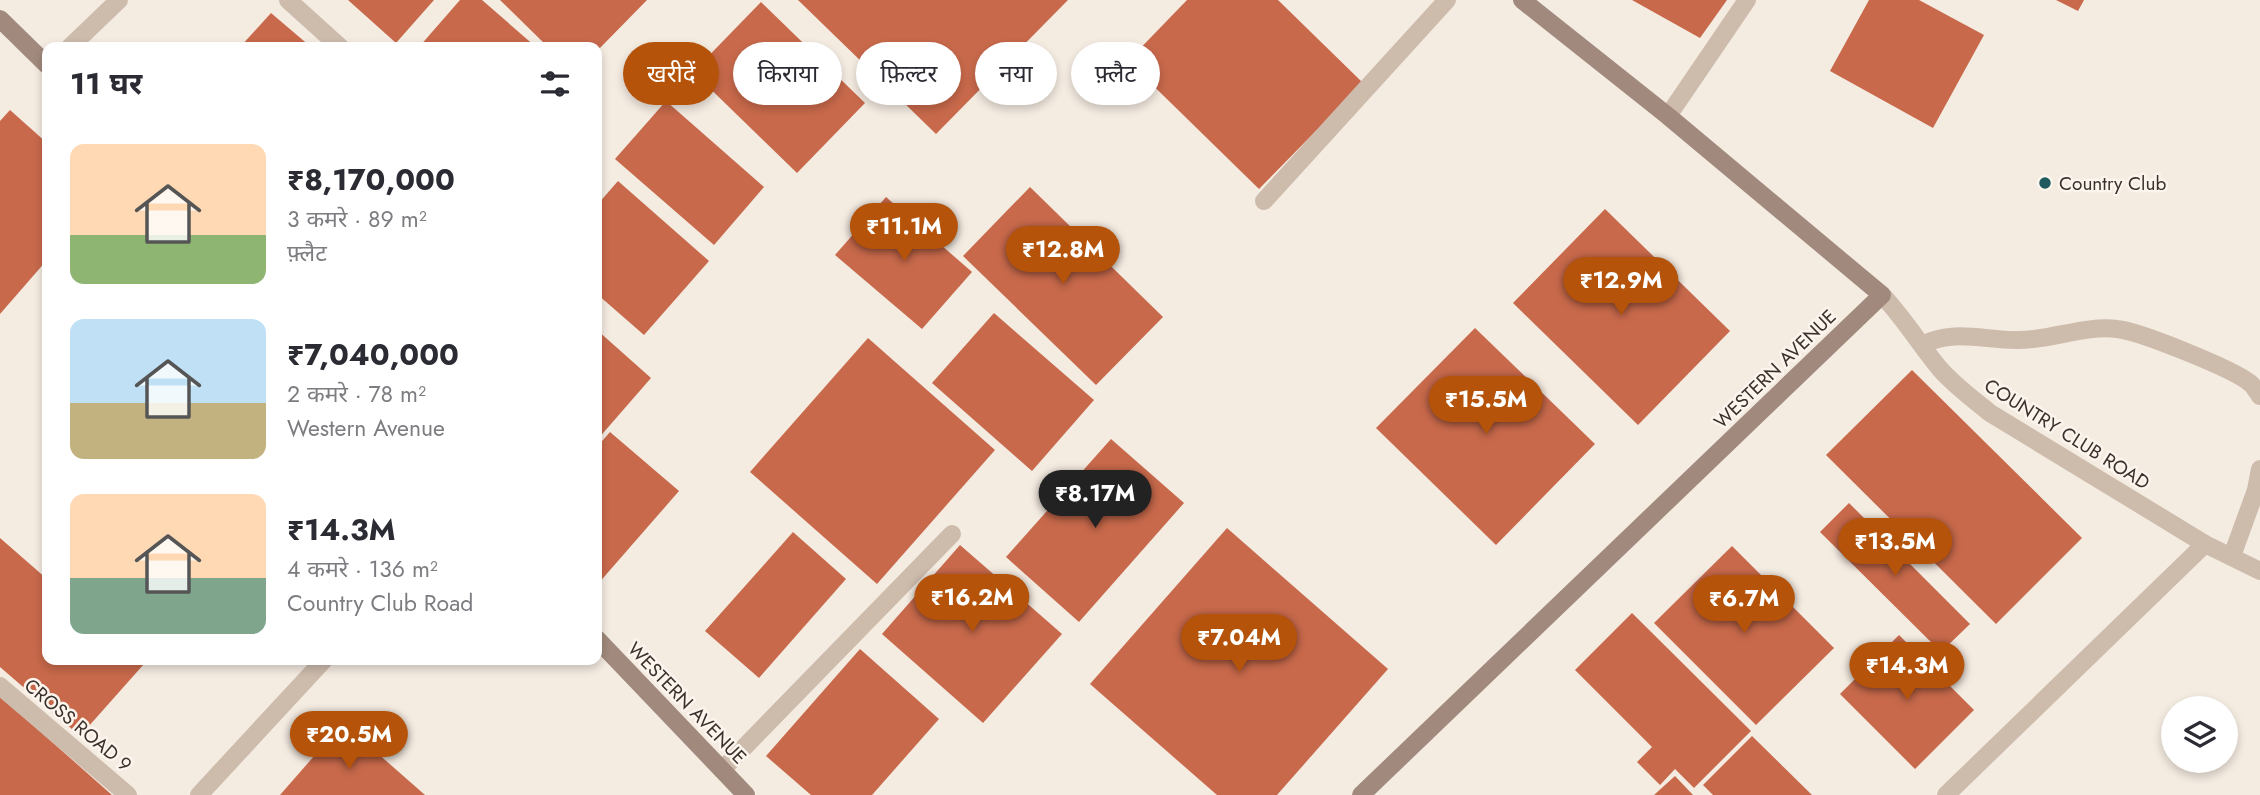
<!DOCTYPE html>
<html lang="hi">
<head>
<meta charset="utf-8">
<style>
  :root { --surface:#fff; --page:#f7f7f7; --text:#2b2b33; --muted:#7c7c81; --accent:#b45309 }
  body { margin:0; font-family:Jost,"Noto Sans Devanagari",sans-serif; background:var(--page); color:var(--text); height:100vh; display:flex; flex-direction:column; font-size:26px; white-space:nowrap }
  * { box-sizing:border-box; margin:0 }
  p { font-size:23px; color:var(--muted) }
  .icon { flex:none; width:38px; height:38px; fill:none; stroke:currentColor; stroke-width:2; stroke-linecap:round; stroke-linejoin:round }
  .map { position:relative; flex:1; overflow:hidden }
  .side { position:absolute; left:42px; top:42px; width:560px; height:623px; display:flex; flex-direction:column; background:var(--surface); border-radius:14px; box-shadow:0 4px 10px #0003 }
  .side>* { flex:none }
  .top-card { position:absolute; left:623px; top:42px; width:665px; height:63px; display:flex; gap:14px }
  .controls { position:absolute; left:2161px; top:696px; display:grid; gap:14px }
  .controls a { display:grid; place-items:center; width:77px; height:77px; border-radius:50%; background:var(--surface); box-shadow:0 4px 10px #0003; font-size:35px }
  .price { position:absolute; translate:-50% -60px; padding:0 16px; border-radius:24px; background:var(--accent); color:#fff; font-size:23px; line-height:46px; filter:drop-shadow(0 2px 4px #0008) }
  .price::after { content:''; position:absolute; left:50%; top:42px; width:21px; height:16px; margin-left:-10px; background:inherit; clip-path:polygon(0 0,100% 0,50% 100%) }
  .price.current { background:#222; color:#fff }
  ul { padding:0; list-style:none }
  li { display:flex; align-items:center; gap:21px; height:175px; padding:0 28px }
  li span { display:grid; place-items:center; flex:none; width:196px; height:140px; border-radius:14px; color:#555 }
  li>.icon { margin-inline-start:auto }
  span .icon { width:84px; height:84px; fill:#fffc; stroke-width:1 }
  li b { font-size:30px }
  h2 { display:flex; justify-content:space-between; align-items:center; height:84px; padding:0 28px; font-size:30px }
  .chip { padding:0 24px; border-radius:32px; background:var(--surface); box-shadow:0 4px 10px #0003; font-size:24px; line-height:63px }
  .chip.current { background:var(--accent); color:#fff }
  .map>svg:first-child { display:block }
  .building { fill:#c8694b }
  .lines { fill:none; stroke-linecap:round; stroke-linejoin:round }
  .lane { stroke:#cdbbac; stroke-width:18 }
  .street { stroke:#cdbbac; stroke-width:18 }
  .secondary { stroke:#a18a7d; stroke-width:18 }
  .poi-dot { fill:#1f5a5e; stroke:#fbf5ee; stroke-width:2.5 }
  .labels { text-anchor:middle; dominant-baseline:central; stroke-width:5; stroke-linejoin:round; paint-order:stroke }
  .poi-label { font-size:19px; fill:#3b302b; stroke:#fbf5ee; text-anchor:start }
  .street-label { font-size:19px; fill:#3b302b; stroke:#fbf5ee }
</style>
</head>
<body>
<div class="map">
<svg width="2260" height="795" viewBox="0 0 2260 795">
  <rect width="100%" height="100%" fill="#f4ebe1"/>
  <g class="building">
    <path d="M348,0H434L396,43Z"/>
    <path d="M460,0H482L536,47H419Z"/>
    <path d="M500,0H647L597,51V47H548Z"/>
    <path d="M798,0H1068L936,134Z"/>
    <path d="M1187,0H1278L1363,83L1259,189L1128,61Z"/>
    <path d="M1632,0H1727L1700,38Z"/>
    <path d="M1869,0H1919L1984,35L1933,128L1830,71Z"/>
    <path d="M2056,0H2084L2078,11Z"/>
    <path d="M761,2L865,103L797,173L693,72Z"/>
    <path d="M271,13L311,47H240Z"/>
    <path d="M666,101L764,187L714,245L615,159Z"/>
    <path d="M10,110L47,143V260L0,314V121Z"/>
    <path d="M618,181L709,261L644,335L597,294V205Z"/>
    <path d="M1030,187L1163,317L1096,385L963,256Z"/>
    <path d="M886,197L972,272L922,329L835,255Z"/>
    <path d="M1605,209L1730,331L1638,425L1513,303Z"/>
    <path d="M994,313L1094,400L1032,471L932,383Z"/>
    <path d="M1475,328L1595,444L1496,545L1376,428Z"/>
    <path d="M597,330L651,378L597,440Z"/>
    <path d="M868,338L995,450L877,584L750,472Z"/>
    <path d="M1912,370L2082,538L1996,624L1826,455Z"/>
    <path d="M610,432L679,491L597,585V447Z"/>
    <path d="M1111,439L1184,503L1079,622L1006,557Z"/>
    <path d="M1849,503L1970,624L1941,652L1820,532Z"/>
    <path d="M1227,528L1388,669L1277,795H1217L1090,684Z"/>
    <path d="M793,532L846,579L759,678L705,631Z"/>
    <path d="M0,538L47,579V660H140L144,664L80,736L0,667Z"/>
    <path d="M960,545L1062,634L983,723L882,634Z"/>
    <path d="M1732,546L1834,648L1756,725L1654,623Z"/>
    <path d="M1632,613L1751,731L1694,788L1675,769L1660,785L1637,762L1652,747L1575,670Z"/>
    <path d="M1899,635L1974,710L1915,769L1840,694Z"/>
    <path d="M860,649L939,719L872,795H811L766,756Z"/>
    <path d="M0,696L112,795H0Z"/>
    <path d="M343,723L425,795H280Z"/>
    <path d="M1752,736L1812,795H1713L1703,785Z"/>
    <path d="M1675,776L1693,795H1654Z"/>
  </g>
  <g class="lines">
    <g class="lane">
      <path d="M288,0L340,47"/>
      <path d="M70,47L119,0"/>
      <path d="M1668,116L1747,0"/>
      <path d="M1264,201L1447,0"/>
      <path d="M1922,345C1953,329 1983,340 2016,340C2050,341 2083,325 2117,329C2139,331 2233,369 2250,383C2254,386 2257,392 2260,396"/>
      <path d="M2232,556L2256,490L2260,469"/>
      <path d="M0,686L128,795"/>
      <path d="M722,770L952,534"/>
    </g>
    <g class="street">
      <path d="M1882,295C1904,318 1920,345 1940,369C1955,386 1973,399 1990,413L2205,544L2260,571"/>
      <path d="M199,795L324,660"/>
      <path d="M1946,795L2205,544"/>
    </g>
    <g class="secondary">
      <path d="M0,19L47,65"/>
      <path d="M597,639L746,795"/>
      <path d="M1361,795L1882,295L1668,116L1522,0"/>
    </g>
  </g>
  <circle class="poi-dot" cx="2045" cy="183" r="7"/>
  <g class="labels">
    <g class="poi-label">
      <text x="2059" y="183">Country Club</text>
    </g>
    <g class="street-label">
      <text transform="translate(1775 369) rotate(-44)">WESTERN AVENUE</text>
      <text transform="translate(2067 434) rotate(32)">COUNTRY CLUB ROAD</text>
      <text transform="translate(687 703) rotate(46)">WESTERN AVENUE</text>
      <text transform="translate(78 725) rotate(40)">CROSS ROAD 9</text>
    </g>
  </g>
</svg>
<div class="controls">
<a><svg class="icon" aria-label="layers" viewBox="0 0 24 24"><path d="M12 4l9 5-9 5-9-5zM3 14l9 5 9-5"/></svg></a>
</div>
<b class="price" style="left:904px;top:263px">₹11.1M</b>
<b class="price" style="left:1063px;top:286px">₹12.8M</b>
<b class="price" style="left:1621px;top:317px">₹12.9M</b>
<b class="price" style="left:1486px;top:436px">₹15.5M</b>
<b class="price current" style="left:1095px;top:530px">₹8.17M</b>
<b class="price" style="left:1895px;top:578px">₹13.5M</b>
<b class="price" style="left:972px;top:634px">₹16.2M</b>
<b class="price" style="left:1744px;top:635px">₹6.7M</b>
<b class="price" style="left:1239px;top:674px">₹7.04M</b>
<b class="price" style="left:1907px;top:702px">₹14.3M</b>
<b class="price" style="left:349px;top:771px">₹20.5M</b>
<div class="top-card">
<a class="chip current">खरीदें</a>
<a class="chip">किराया</a>
<a class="chip">फ़िल्टर</a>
<a class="chip">नया</a>
<a class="chip">फ़्लैट</a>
</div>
<section class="side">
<h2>11 घर<svg class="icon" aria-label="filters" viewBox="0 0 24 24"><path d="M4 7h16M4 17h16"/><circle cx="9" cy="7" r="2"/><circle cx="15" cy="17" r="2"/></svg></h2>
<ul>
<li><span style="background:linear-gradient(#ffd9b3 65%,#8fb573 0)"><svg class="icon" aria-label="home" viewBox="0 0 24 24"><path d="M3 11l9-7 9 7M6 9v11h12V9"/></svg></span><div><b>₹8,170,000</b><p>3 कमरे · 89 m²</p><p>फ़्लैट</p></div></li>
<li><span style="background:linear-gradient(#bfe0f5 60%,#c2b280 0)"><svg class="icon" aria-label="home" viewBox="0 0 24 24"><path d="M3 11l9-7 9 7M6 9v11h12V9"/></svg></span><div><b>₹7,040,000</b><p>2 कमरे · 78 m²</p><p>Western Avenue</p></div></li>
<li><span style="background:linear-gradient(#ffd9b3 60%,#7fa58c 0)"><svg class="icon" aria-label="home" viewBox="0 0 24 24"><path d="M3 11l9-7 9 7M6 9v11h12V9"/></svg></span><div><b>₹14.3M</b><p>4 कमरे · 136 m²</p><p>Country Club Road</p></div></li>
</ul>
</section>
</div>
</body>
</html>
